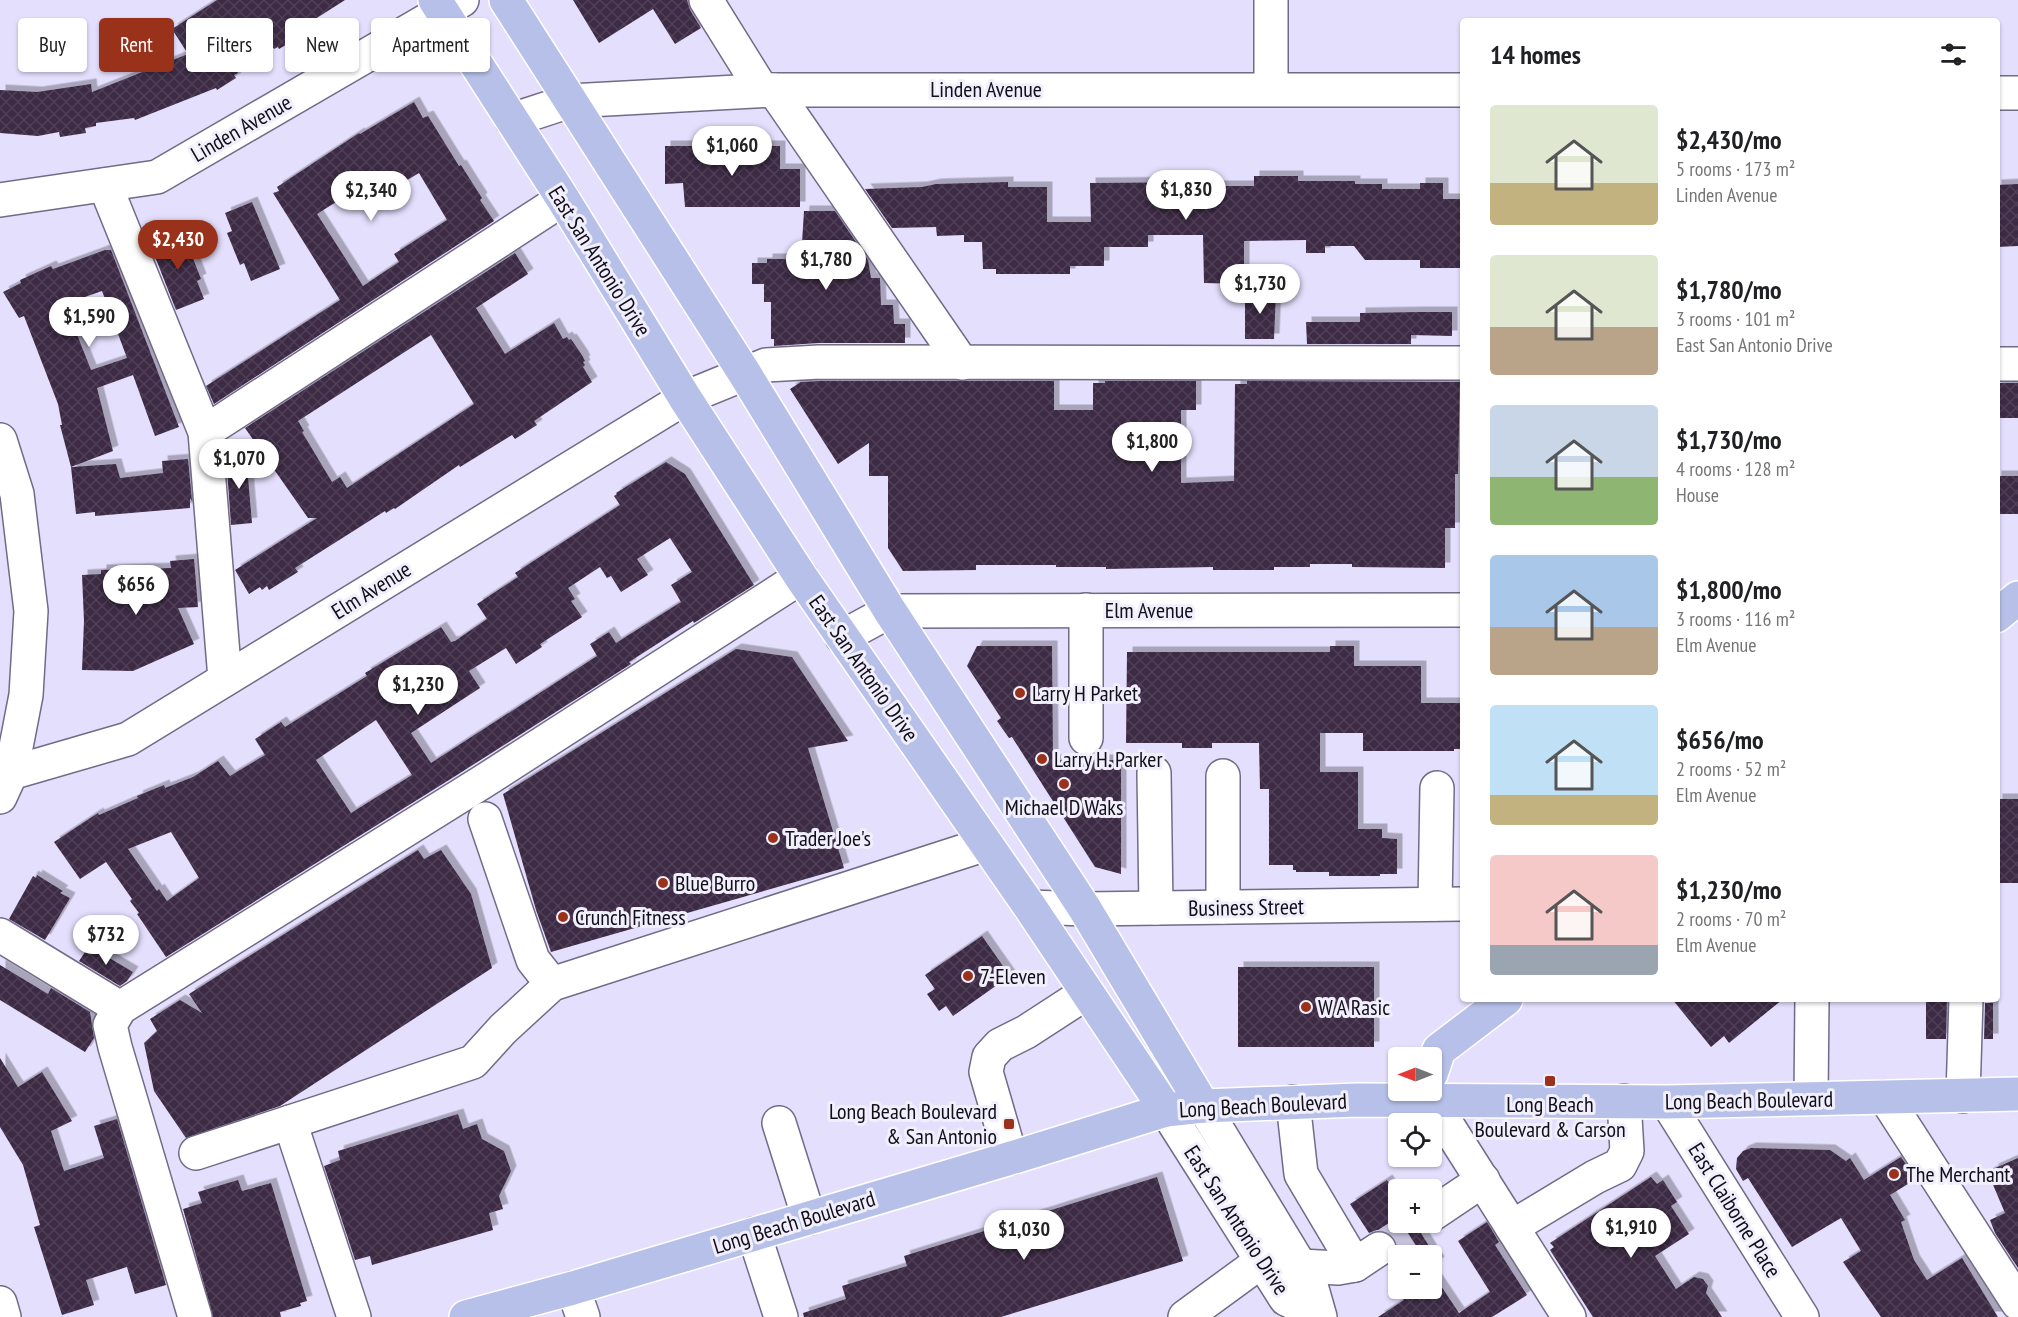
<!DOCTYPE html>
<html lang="en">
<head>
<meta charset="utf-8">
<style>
  :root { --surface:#fff; --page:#f2f2f2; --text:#202124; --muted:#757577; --accent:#9a321b }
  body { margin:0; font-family:"PT Sans Narrow",sans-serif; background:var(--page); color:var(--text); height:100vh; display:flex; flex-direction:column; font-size:22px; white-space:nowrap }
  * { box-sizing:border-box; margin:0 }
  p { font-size:20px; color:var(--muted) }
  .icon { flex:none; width:33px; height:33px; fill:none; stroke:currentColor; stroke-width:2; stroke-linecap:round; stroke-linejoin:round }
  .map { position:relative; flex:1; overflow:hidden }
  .details { position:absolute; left:1460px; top:18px; width:540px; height:984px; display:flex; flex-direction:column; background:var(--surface); border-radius:6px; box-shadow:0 2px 4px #0004 }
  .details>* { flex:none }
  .guide { position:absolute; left:18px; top:18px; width:570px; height:54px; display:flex; gap:12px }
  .needle { width:39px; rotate:270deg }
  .tools { position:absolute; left:1388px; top:1047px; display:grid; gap:12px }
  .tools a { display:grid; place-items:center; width:54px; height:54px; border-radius:6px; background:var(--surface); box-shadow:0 2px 4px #0004; font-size:30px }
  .price { position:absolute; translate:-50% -51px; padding:0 14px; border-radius:21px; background:#fff; color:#222; font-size:20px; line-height:39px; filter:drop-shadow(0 2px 3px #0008) }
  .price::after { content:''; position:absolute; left:50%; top:36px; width:18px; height:14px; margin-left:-9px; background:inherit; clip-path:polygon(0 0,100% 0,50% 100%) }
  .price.on { background:var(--accent); color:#fff }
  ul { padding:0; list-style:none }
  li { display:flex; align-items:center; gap:18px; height:150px; padding:0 30px }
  li span { display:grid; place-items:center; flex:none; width:168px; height:120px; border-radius:6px; color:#555 }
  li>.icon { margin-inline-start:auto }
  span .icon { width:72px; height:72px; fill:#fffc; stroke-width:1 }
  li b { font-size:26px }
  h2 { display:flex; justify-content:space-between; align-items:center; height:72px; padding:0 30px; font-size:26px }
  .pill { padding:0 21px; border-radius:6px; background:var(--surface); box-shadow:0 2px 4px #0004; font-size:21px; line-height:54px }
  .pill.on { background:var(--accent); color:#fff }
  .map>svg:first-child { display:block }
  .building { fill:url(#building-cross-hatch); fill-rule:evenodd; filter:url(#shadow) }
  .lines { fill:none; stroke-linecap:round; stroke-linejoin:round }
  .minor-tunnel { stroke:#c5c0dc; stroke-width:33; stroke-dasharray:33 16; stroke-linecap:butt }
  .minor-casing { stroke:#716b87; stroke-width:36 }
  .major-casing { stroke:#fff; stroke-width:36 }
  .minor { stroke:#fff; stroke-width:33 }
  .major { stroke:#b7c0e8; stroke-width:33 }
  .poi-dot { fill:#9a321b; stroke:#f1effc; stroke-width:2 }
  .labels { text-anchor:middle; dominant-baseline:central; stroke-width:6; stroke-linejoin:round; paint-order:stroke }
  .street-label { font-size:22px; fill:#110e19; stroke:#f1effc }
  .poi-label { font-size:22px; fill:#110e19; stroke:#f1effc; text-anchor:start }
</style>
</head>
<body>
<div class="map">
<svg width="2018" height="1317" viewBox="0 0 2018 1317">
  <defs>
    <pattern id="building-cross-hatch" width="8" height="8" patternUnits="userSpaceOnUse" patternTransform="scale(1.5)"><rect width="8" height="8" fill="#3c2b45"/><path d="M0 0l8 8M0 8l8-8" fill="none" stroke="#4f4057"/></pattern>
    <filter id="shadow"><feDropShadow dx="5.5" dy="-5.5" stdDeviation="0" flood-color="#0004"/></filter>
  </defs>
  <rect width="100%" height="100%" fill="#e5dffe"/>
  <g class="building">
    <path d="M217,0H345L298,30L300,33L297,35L299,37L279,49L278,47L274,49L264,34L231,53L228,57L238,73L234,75L236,78L217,90L216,88L135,120L134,118L96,123V126L85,128L86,133L60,137L59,132L38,136L0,133V90L37,92L91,84L92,92L188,54L172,29Z"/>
    <path d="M573,0H687L690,10L701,28L675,44L653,9L599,43Z"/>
    <path d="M414,102L423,118L428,116L459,166L461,165L473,184L482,198L480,200L494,221L214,404L206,386L340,300L273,193L279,191L277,187L359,133L360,134ZM419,173L447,220L394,254L399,262L363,286L317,214L379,175L389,191Z"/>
    <path d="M665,146H780V169H800V207H685L683,183L665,184Z"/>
    <path d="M1254,176H1298V181H1355V184H1382V189H1420V183H1443V199H1462V268H1420V260H1365L1354,246H1325V253H1306V240L1244,241V284L1204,283L1203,235H1148V247H1104V266H1070V274H996V269H983L982,242H964V235L937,236L936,227L892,228L865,189L922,187L936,184L1008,182V187H1047V222H1091L1090,183L1213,182V186H1254Z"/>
    <path d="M2018,184V246L1996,247V185Z"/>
    <path d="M252,202L280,269L251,281L244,263L240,265L227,233L232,231L225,213Z"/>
    <path d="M804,211H835L868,260L871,278H880L881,305H893L894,324H905V343H819L774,346V339H771V302H764V284H752V263H767V259H801Z"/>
    <path d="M179,232L185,249L189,248L201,279L197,281L204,299L176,310L150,244Z"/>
    <path d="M105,250H111L179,427L155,436L133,375L97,388L113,451L71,467L60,425H62L58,404L24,316L19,318L3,292L21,283L20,280L51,266L53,269ZM102,291L127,358L91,370L65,304Z"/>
    <path d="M515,253L528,274L476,308L505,354L554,323L563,339L567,337L569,340L571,339L582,355L585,361L583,362L585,365L583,367L592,382L534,421L537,425L515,439L512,435L460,467L459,465L395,509L394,508L386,513L385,511L295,568L298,572L269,590L267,586L262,590L260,587L249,594L235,570L317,518H308L245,428ZM431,335L474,404L347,488L340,477L332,482L302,432L304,431L298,421Z"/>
    <path d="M1245,291L1276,292L1274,339H1245Z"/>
    <path d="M1421,312H1452V336L1411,335V344H1307L1306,322H1360V313Z"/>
    <path d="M820,381H1054V410H1093V383H1105V381H1196V410H1181V483L1234,481L1235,384H1247V381L1460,382L1458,474H1455V528H1445V568L1352,567V564H1310V567H1274V570H1213V567L1106,569V567H1056V565H976V570L903,571L888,548V476H869V443L838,464L790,389L801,382Z"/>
    <rect x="1996" y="383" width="22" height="35"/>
    <path d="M246,455L252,523L231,525L226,456Z"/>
    <path d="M188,459L192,501L190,498V508L95,516V512L76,514L71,467L116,464L120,478L163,473L162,461Z"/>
    <path d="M666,462L685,474L754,585L694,623L693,621L629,662L631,664L457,775L166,957L137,914L139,913L130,901L132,899L106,862L80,879L54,842L98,813L99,815L138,798L137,796L164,785L165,788L193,777L218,761L230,776L265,755L255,739L281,722L285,727L367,676L365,673L441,627L451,642L455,641L487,619L477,604L518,577L515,573L620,505L614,496L617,494L616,493ZM670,538L692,572L671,585L681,602L616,643L609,632L590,644L597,656L431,763L411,733L480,688L469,671L506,648L516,664L542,647L540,644L582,617L571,601L575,599L568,588L600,567L607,578L611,576L621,592L648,575L637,559ZM376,720L412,775L351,813L316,760ZM171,832L199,878L167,901L159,889L157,891L128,849Z"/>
    <rect x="1996" y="476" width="22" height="38"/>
    <path d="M194,559L198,607L178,608L194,644L133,671L82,670L84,621L82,575L101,574V570L171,568L170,561Z"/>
    <path d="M977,646H1052L1053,760H1121V874L1095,867L1012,737L1009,738L997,721L1001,718L967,666Z"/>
    <path d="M1330,646H1354V666H1421V703H1462V749H1454V751H1363V733H1320V772H1358V829H1382V838L1397,839V874H1380V876H1329V872H1296V870H1293V865H1269V789H1260L1259,743H1212V748H1182V743H1126L1127,652H1330Z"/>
    <path d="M736,649L792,657L848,741L808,748L844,868L551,952L536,910L503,794Z"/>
    <rect x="1997" y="799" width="21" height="84"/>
    <path d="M418,850L424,859L441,850L471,894L492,968L280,1106L186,1138L154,1091L144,1043L157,1031L150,1019L180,1000L202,1013L189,994Z"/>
    <path d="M37,875L63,891L60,893L70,898L45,940L9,919L33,876L36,878Z"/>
    <path d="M982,936L1010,976L953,1016L946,1006L939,1011L927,994L935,989L925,975Z"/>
    <path d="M89,946L133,972L127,981L120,986L79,961Z"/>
    <path d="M0,965L48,994L51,988L90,1012L94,1038L85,1052L0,1000Z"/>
    <rect x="1238" y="967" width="136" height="80"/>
    <path d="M1672,999H1783L1729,1043L1724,1036L1711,1047Z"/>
    <path d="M1926,999H1947L1946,1039H1926Z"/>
    <path d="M1985,1003H1993V1039H1984Z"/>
    <path d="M0,1058L18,1087L42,1072L72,1121L51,1131L64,1171L104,1158L94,1126L117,1119L166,1285L135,1294L127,1267L86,1280L94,1305L62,1315L34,1227L40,1225L23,1165L0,1127Z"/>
    <path d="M458,1114L463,1129L477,1124L482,1139L504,1151L511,1171L499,1196L503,1209L489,1213L493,1230L372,1265L370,1256L355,1260L324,1166L340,1160L338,1151Z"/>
    <path d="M1751,1148L1830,1150L1846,1161L1850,1158L1864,1180L1901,1157L1916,1179L1890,1195L1905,1220L1901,1222L1914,1260L1927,1280L1962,1258L1998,1317H1881L1843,1262L1861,1251L1841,1218L1792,1247L1748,1178L1743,1181L1736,1169L1737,1158L1743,1151Z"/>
    <path d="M2018,1158V1268L1995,1233L1990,1220L2005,1213L1988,1173L1993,1171V1169Z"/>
    <path d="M1157,1177L1183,1261L1001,1317H804L803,1313L846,1299L842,1286L907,1266L904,1256Z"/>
    <path d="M1651,1177L1657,1184L1663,1180L1677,1202L1671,1206L1689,1234L1655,1256L1676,1289L1694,1277L1703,1279L1708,1286L1706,1293L1722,1317H1593L1550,1250L1554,1247L1550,1243Z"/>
    <path d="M238,1180L242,1191L271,1183L307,1301L300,1303L301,1306L280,1312L281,1317H213L183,1209L202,1203L198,1192Z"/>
    <path d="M1387,1180L1398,1198V1222H1414L1439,1262L1431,1268V1256H1398V1288H1431V1271L1459,1313L1490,1292L1458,1241L1487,1222L1499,1242L1495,1245L1527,1295L1492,1317H1378L1404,1300L1392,1282L1398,1279L1389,1265L1395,1258L1398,1247L1394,1238L1387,1232L1377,1230L1369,1233L1350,1204Z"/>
  </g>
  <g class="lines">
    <path class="minor-tunnel" d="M1379,1249L1416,1225"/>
    <g class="minor-casing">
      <g id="minor">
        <path d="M706,0L762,90"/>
        <path d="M1271,0V89"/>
        <path d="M774,90L962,363"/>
        <path d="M1996,93H2018"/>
        <path d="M512,120L570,101L774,90H1462"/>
        <path d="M105,185L205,432L225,679"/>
        <path d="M0,200L157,177L462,0"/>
        <path d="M1996,364H2018"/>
        <path d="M205,432L563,199"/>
        <path d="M0,440L17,494L31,611L26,695L11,773"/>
        <path d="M1086,610V738"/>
        <path d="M842,637L890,611L1462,610"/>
        <path d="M1154,773L1156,908"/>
        <path d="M1223,776V907"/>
        <path d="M0,797L11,773L128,739L685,398L766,365L819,362L1462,363"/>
        <path d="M485,819L533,960L552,984"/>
        <path d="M1435,904L1437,788"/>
        <path d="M1030,907L1085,909L1462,904"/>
        <path d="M0,935L120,1008"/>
        <path d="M1963,1096L1966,999"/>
        <path d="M1885,1097L2018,1303"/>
        <path d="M1811,1098L1812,999"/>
        <path d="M1432,1101L1569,1317"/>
        <path d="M1293,1102L1301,1174L1355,1265"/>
        <path d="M1667,1102L1802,1317"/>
        <path d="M1203,1106L1310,1282L1320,1317"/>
        <path d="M1166,1110L1286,1299L1318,1314"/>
        <path d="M290,1122L354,1317"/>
        <path d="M779,1123L809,1218"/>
        <path d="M196,1153L473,1062L503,1029L552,984L986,844"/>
        <path d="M1011,1158L986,1072L989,1057L1000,1045L1026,1032L1086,993"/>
        <path d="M1431,1215L1483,1180"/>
        <path d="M1512,1227L1595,1177L1620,1165L1627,1151L1624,1101"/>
        <path d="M754,1234L781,1317"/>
        <path d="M1301,1266L1338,1268L1355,1265L1379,1249"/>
        <path d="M573,1288L583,1317"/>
        <path d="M0,1303L4,1317"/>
        <path d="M195,1317L115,1047L110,1025L120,1008L484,781L801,577"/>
        <path d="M1185,1317L1263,1260"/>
      </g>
    </g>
    <g class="major-casing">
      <g id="major">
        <path d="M435,0L563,199L685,398L801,577L1030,907L1166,1110"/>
        <path d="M506,0L745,374L890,611L1085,909L1203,1106"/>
        <path d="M1996,616L2018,598"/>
        <path d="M1431,1074L1439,1050L1506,999"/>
        <path d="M466,1317L573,1288L1021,1155L1166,1110L1203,1106L1357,1100L1667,1102L2018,1094"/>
      </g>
    </g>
    <use href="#minor" class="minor"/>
    <use href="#major" class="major"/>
  </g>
  <g class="poi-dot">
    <circle cx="1020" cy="693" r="6"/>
    <circle cx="1042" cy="759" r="6"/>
    <circle cx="1064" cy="784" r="6"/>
    <circle cx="773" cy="838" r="6"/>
    <circle cx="663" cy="883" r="6"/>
    <circle cx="563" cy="917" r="6"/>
    <circle cx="968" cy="976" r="6"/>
    <circle cx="1306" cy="1007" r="6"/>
    <rect x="1544" y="1075" width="12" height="12" rx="3"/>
    <rect x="1003" y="1118" width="12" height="12" rx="3"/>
    <circle cx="1894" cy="1174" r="6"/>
  </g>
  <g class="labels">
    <g class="street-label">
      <text x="986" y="89">Linden Avenue</text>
      <text transform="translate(241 128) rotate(-30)">Linden Avenue</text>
      <text transform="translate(600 261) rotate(58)">East San Antonio Drive</text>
      <text transform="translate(371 590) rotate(-32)">Elm Avenue</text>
      <text x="1149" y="610">Elm Avenue</text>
      <text transform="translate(864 668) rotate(55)">East San Antonio Drive</text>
      <text transform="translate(1246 907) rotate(-1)">Business Street</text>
      <text transform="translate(1749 1100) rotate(-1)">Long Beach Boulevard</text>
      <text transform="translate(1263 1105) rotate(-3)">Long Beach Boulevard</text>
      <text transform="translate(1735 1210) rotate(58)">East Claiborne Place</text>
      <text transform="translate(1237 1220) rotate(57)">East San Antonio Drive</text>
      <text transform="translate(794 1222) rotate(-17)">Long Beach Boulevard</text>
    </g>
    <g class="poi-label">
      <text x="1032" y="693">Larry H Parket</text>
      <text x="1054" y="759">Larry H. Parker</text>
      <text x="1064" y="807" text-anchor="middle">Michael D Waks</text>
      <text x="785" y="838">Trader Joe's</text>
      <text x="675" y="883">Blue Burro</text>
      <text x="575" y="917">Crunch Fitness</text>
      <text x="980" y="976">7-Eleven</text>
      <text x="1318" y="1007">W A Rasic</text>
      <text x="1550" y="1104" text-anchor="middle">Long Beach<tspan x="1550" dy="25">Boulevard &amp; Carson</tspan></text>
      <text x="997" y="1111" text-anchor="end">Long Beach Boulevard<tspan x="997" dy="25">&amp; San Antonio</tspan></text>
      <text x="1906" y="1174">The Merchant</text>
    </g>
  </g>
</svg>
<div class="tools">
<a><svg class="needle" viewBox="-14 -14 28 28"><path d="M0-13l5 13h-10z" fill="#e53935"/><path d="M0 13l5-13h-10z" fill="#757577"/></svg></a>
<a><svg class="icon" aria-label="locate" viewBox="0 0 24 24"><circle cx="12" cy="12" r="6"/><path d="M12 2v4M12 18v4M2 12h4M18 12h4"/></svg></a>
<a>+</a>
<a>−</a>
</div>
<b class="price" style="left:732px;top:177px">$1,060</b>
<b class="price" style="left:1186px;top:221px">$1,830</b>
<b class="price" style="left:371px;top:222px">$2,340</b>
<b class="price on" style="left:178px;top:271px">$2,430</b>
<b class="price" style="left:826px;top:291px">$1,780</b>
<b class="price" style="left:1260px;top:315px">$1,730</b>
<b class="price" style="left:89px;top:348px">$1,590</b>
<b class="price" style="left:1152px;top:473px">$1,800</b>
<b class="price" style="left:239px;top:490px">$1,070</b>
<b class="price" style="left:136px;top:616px">$656</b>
<b class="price" style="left:418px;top:716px">$1,230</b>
<b class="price" style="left:106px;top:966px">$732</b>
<b class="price" style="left:1631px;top:1259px">$1,910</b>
<b class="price" style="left:1024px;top:1261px">$1,030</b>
<div class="guide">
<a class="pill">Buy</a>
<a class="pill on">Rent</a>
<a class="pill">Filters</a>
<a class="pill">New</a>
<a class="pill">Apartment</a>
</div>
<section class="details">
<h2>14 homes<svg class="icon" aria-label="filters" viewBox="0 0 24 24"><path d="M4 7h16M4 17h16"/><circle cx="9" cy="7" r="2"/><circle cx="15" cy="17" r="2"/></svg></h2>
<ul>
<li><span style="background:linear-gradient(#dfe7d0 65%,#c2b280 0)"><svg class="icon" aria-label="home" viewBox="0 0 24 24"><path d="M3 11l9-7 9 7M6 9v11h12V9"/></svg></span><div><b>$2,430/mo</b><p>5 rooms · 173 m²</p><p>Linden Avenue</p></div></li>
<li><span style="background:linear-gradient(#dfe7d0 60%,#b9a48a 0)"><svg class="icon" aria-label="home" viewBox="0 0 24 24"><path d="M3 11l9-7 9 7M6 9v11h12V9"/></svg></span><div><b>$1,780/mo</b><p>3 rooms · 101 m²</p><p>East San Antonio Drive</p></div></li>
<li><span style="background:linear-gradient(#c9d6e8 60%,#8fb573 0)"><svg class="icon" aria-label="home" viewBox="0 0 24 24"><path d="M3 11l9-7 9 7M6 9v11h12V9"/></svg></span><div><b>$1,730/mo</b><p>4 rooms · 128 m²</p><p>House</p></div></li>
<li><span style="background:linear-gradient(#a9c7e8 60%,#b9a48a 0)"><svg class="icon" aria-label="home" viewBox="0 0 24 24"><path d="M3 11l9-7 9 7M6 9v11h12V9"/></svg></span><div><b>$1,800/mo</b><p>3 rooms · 116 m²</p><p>Elm Avenue</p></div></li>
<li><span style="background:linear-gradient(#bfe0f5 75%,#c2b280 0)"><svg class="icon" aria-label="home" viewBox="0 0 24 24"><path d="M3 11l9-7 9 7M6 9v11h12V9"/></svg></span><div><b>$656/mo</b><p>2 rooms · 52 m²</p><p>Elm Avenue</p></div></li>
<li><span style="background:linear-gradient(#f6c9c9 75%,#9aa5b1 0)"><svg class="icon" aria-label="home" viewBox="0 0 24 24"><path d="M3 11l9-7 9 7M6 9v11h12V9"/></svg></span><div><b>$1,230/mo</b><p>2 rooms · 70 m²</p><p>Elm Avenue</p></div></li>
</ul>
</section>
</div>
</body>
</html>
